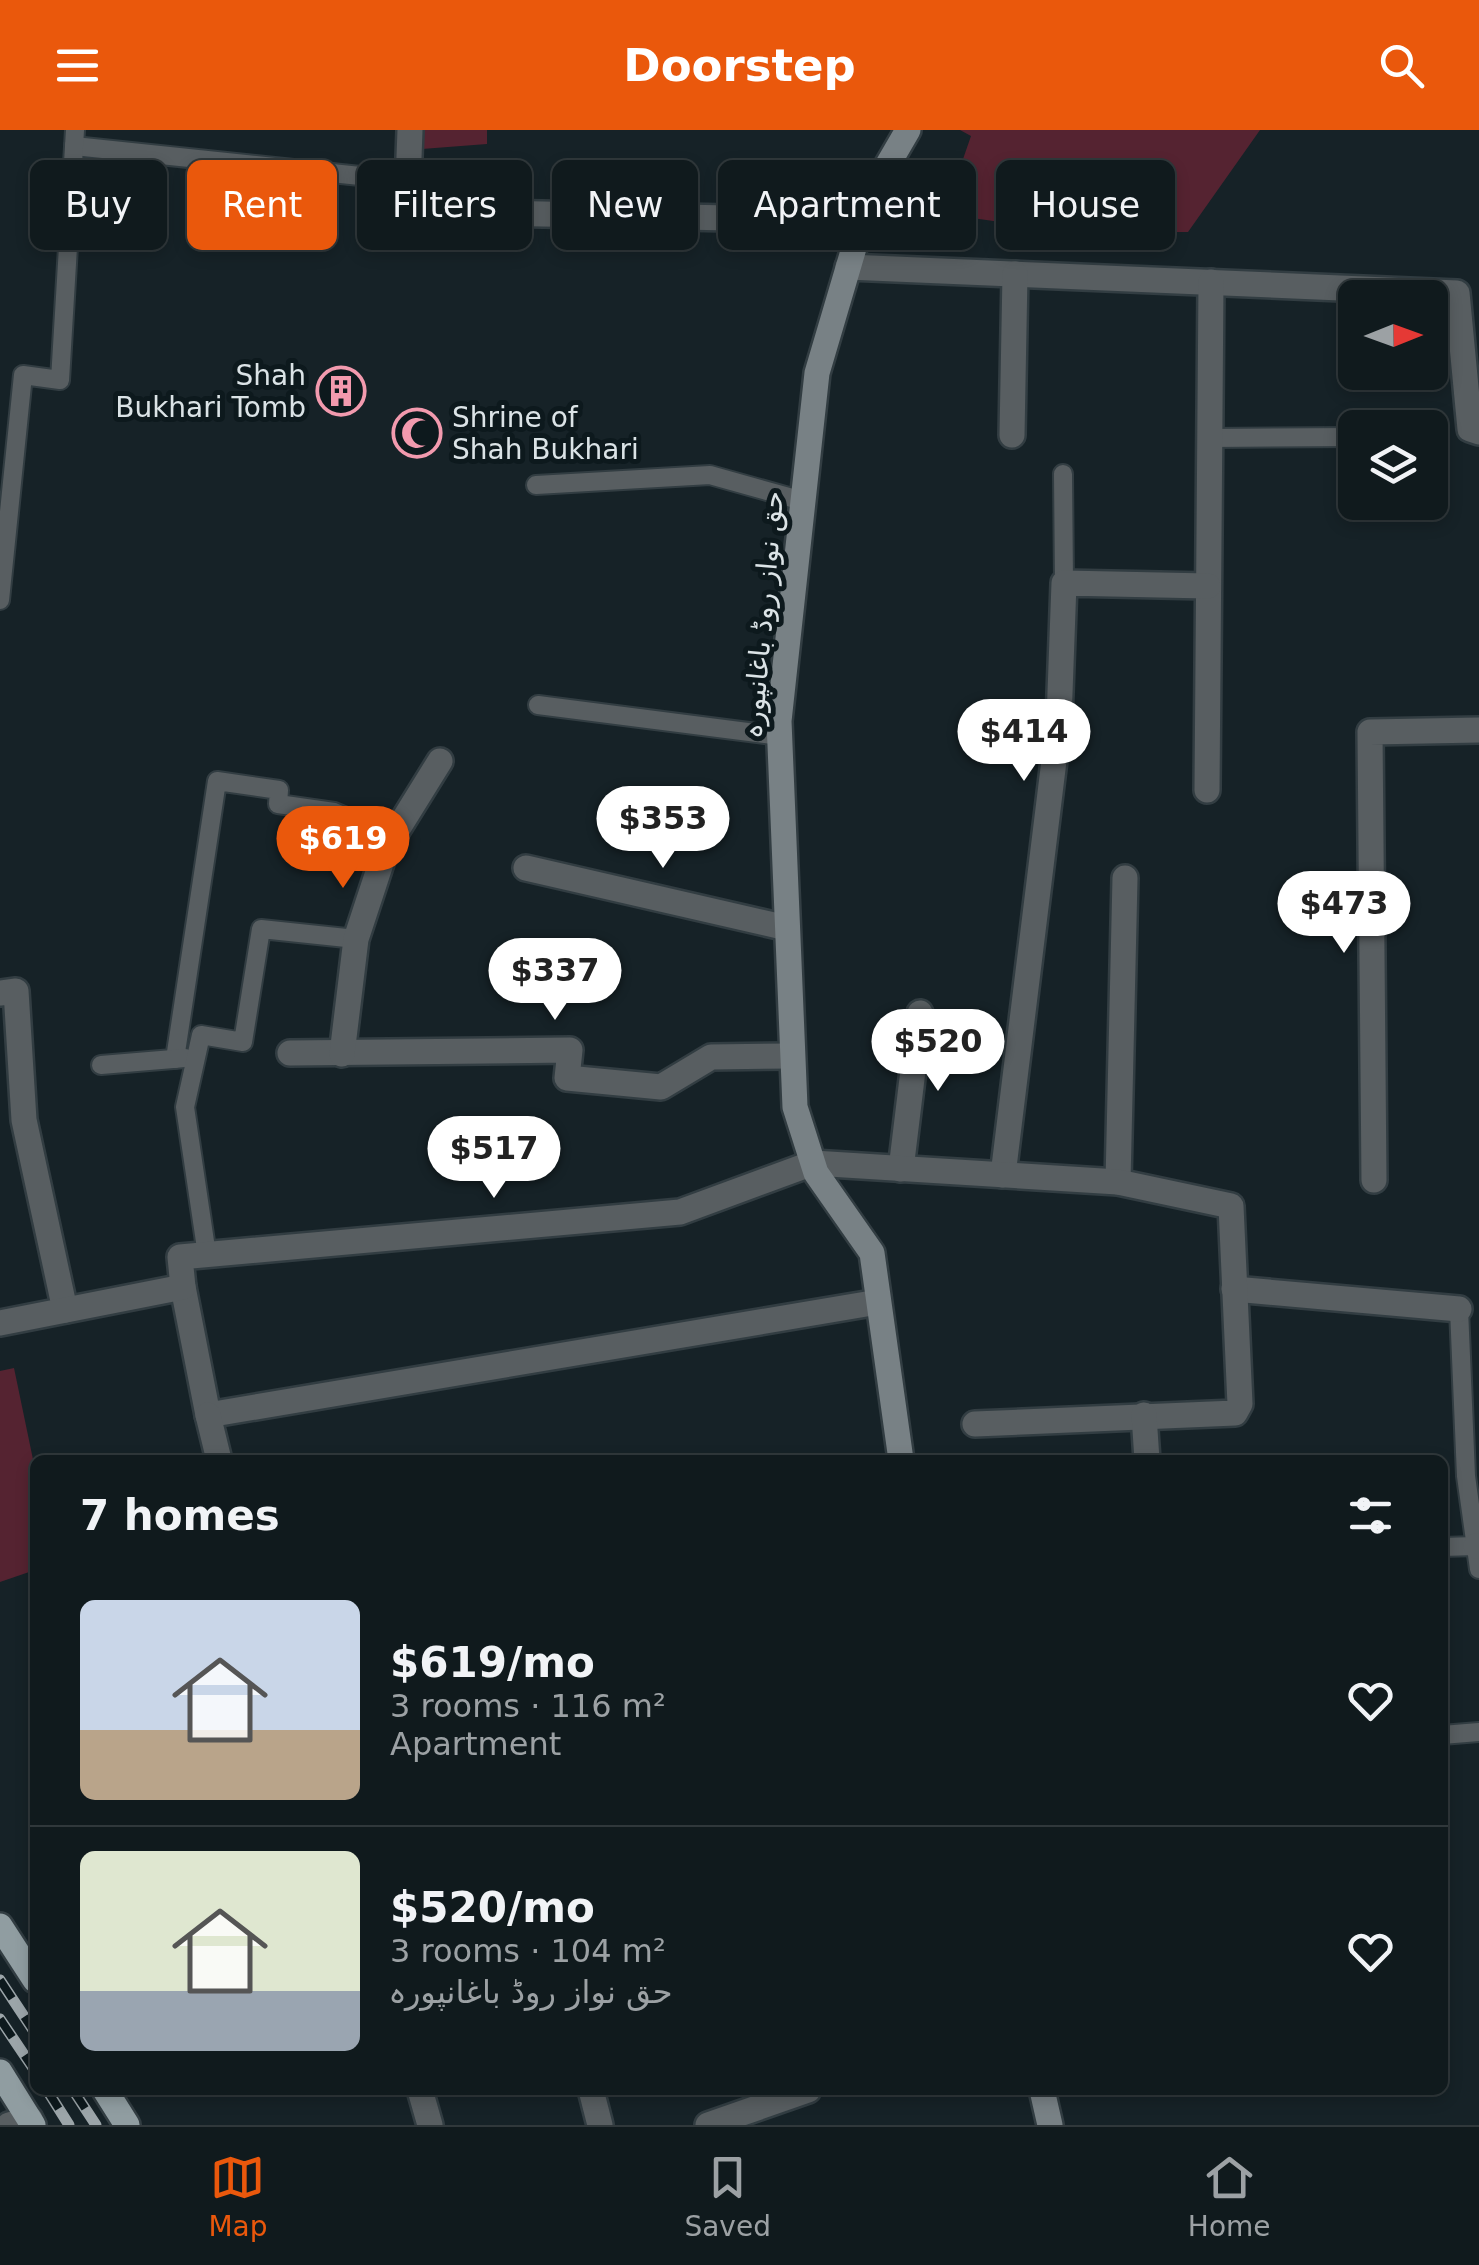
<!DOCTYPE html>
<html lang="en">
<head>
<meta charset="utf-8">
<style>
  :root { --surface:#101a1d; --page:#1e272a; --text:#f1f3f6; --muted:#9ca1a4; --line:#30383b; --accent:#ea580c }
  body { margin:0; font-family:"DejaVu Sans",Vazirmatn,sans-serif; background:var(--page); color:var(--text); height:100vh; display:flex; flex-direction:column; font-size:38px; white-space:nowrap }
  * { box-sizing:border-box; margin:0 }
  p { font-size:32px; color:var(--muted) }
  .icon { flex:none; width:55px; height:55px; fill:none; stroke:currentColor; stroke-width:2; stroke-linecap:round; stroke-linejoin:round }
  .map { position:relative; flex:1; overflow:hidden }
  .side { position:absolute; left:30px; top:1325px; width:1418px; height:640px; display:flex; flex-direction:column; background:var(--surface); border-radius:15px; box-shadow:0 5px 15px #0003,0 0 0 2px var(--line) }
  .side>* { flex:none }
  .hud { position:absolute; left:30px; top:30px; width:1420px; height:90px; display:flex; gap:20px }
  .needle { width:65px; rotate:89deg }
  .fabs { position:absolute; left:1338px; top:150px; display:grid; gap:20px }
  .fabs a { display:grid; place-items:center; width:110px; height:110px; border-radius:15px; background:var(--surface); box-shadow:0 5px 15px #0003,0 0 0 2px var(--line); font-size:50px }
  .price { position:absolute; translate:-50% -85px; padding:0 22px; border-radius:35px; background:#fff; color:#222; font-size:32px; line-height:65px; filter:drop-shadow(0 2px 5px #0008) }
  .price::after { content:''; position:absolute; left:50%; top:60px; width:30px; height:22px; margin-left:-15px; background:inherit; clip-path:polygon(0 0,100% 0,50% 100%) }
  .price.active { background:var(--accent); color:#fff }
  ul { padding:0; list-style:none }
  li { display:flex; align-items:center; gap:30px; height:250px; padding:0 50px }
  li+li { border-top:2px solid var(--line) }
  li span { display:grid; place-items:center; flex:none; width:280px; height:200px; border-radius:15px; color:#555 }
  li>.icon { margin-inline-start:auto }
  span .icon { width:120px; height:120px; fill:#fffc; stroke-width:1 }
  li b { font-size:42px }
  h2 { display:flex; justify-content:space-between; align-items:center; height:120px; padding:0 50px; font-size:42px }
  .tag { padding:0 35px; border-radius:15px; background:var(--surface); box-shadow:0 5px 15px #0003,0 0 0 2px var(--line); font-size:35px; line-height:90px }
  .tag.active { background:var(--accent); color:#fff }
  header { display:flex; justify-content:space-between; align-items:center; height:130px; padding:0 50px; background:var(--accent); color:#fff; font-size:45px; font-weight:700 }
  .tabs { display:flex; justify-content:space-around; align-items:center; height:140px; border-top:2px solid var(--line); background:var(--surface); font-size:28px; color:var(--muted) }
  .tabs a { display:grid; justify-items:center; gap:5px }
  .tabs .active { color:var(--accent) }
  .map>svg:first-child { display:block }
  .green { fill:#552331 }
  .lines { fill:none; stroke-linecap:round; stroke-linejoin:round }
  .lane-casing { stroke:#323d42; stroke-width:22 }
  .street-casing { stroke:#323d42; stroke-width:30 }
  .secondary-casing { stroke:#323d42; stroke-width:30 }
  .primary-casing { stroke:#323d42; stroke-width:30 }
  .lane { stroke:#585e61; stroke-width:18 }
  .street { stroke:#585e61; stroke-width:25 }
  .secondary { stroke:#788185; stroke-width:25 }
  .primary { stroke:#909da1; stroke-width:25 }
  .rail-casing { stroke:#9ca5a9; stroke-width:11 }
  .rail { stroke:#0d191d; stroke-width:8; stroke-dasharray:22; stroke-linecap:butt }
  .labels { text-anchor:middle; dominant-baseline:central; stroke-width:10; stroke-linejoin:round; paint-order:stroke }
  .poi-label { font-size:28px; fill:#dbe3e6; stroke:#0d191d; text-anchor:end }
  .street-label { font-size:28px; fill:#dbe3e6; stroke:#0d191d }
</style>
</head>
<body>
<header><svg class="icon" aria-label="menu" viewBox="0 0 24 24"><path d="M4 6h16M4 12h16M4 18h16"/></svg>Doorstep<svg class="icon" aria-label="search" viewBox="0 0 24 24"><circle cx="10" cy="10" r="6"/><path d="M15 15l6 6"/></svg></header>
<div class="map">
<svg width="1479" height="1995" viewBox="0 0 1479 1995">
  <rect width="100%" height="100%" fill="#162227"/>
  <g class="green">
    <path d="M410,0H487V14L409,20Z"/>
    <path d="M960,0H1260L1188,102H1070L944,84L971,6Z"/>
    <path d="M14,1238L35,1339V1440L0,1452V1241Z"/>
  </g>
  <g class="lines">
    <g class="lane-casing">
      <g id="lane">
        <path d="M74,16L408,51"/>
        <path d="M1209,308L1355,307"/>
        <path d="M1063,344L1064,453"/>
        <path d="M536,355L710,345L803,371"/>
        <path d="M0,470L23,245L60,250L75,0"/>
        <path d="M538,575L780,606"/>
        <path d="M175,929L217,651L279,660L278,674L334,682L393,707"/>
        <path d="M101,935L185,928"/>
        <path d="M207,1125L185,977L201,905L243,912L261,799L356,809"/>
        <path d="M1459,1179L1466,1346L1479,1439"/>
        <path d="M1442,1417L1476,1416"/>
        <path d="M1442,1605L1479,1602"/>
      </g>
    </g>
    <g class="street-casing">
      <g id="street">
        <path d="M410,0L407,81L861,91"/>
        <path d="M848,137L1457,163L1470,299L1479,302"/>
        <path d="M1012,305L1015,144"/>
        <path d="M1207,660L1211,152"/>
        <path d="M526,738L787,798"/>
        <path d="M0,863L16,861L24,990L65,1180"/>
        <path d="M290,923L570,920L567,948L661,957L711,927L792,926"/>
        <path d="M342,924L356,809L386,718L440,631"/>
        <path d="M901,1039L920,883"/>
        <path d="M1003,1045L1059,590L1064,453L1208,456"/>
        <path d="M1374,1050L1370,602L1479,600"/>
        <path d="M1118,1052L1125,748"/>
        <path d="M183,1157L208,1285L878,1172"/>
        <path d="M1234,1159L1459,1179"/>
        <path d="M0,1193L183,1157L180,1127L680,1082L813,1033L1118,1052L1231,1076L1240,1274L1235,1283L975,1294"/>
        <path d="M208,1285L219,1330"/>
        <path d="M1144,1285L1147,1330"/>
        <path d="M1476,1416H1479"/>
        <path d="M420,1960L430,1995"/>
        <path d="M591,1960L600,1995"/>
        <path d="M9,1995L30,1989"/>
        <path d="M708,1995L808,1960"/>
      </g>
    </g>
    <g class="secondary-casing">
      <g id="secondary">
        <path d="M901,1330L872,1123L816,1043L795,977L779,591L817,243L869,67L908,0"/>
        <path d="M1042,1960L1050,1995"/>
      </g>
    </g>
    <g class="primary-casing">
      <g id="primary">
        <path d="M0,1796L35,1850"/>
        <path d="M0,1942L33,1995"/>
        <path d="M105,1960L127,1995"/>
      </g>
    </g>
    <use href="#lane" class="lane"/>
    <use href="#street" class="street"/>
    <use href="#secondary" class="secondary"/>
    <use href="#primary" class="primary"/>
    <g class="rail-casing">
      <g id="rail">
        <path d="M0,1850L35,1903"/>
        <path d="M0,1889L35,1941"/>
        <path d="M47,1960L69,1995"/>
        <path d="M73,1960L96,1995"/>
      </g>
    </g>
    <use href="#rail" class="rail"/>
  </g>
  <defs>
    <g id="building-ring" transform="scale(2.5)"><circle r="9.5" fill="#0d191d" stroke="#f29aae" stroke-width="1.5"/><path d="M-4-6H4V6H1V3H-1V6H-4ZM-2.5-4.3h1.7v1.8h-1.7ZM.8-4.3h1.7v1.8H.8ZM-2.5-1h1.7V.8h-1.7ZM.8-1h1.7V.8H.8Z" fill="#f29aae"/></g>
    <g id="mosque-ring" transform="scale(2.5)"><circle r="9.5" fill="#0d191d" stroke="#f29aae" stroke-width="1.5"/><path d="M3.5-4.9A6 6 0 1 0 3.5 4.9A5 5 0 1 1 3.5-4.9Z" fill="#f29aae"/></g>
  </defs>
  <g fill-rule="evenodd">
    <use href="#building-ring" x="341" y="261"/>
    <use href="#mosque-ring" x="417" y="303"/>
  </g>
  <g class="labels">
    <g class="poi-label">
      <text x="306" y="245">Shah<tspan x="306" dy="32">Bukhari Tomb</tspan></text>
      <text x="452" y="287" text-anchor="start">Shrine of<tspan x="452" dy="32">Shah Bukhari</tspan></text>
    </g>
    <g class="street-label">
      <text transform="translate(763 484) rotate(-85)">حق نواز روڈ باغانپورہ</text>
    </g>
  </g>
</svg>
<div class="fabs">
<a><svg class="needle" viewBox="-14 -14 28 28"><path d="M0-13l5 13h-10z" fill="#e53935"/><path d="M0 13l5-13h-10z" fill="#9ca1a4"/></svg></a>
<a><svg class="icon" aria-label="layers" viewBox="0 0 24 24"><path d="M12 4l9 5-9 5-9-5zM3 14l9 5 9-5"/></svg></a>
</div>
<b class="price" style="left:1024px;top:654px">$414</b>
<b class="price" style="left:663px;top:741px">$353</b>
<b class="price active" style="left:343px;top:761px">$619</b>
<b class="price" style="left:1344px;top:826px">$473</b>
<b class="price" style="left:555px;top:893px">$337</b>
<b class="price" style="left:938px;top:964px">$520</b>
<b class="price" style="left:494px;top:1071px">$517</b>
<div class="hud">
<a class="tag">Buy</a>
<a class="tag active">Rent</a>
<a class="tag">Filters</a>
<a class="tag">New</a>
<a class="tag">Apartment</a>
<a class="tag">House</a>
</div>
<section class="side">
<h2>7 homes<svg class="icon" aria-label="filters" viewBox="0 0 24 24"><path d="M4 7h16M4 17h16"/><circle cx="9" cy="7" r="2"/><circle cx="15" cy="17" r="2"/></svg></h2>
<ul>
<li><span style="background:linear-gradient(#c9d6e8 65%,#b9a48a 0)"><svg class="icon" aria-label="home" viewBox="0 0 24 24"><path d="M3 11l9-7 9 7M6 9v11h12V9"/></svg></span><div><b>$619/mo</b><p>3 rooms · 116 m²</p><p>Apartment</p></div><svg class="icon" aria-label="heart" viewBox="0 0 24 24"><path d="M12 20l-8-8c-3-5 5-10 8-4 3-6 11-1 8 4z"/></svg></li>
<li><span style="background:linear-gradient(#dfe7d0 70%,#9aa5b1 0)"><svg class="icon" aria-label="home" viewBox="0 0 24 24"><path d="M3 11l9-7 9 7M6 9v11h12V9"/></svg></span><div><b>$520/mo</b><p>3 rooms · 104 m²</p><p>حق نواز روڈ باغانپورہ</p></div><svg class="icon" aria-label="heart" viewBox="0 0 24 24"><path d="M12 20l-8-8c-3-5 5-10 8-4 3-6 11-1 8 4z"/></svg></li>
</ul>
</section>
</div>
<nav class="tabs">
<a class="active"><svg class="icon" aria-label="map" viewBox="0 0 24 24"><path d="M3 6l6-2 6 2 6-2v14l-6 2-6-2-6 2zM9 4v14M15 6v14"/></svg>Map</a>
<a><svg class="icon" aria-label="saved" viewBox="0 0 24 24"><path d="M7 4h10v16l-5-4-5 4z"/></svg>Saved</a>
<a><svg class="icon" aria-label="home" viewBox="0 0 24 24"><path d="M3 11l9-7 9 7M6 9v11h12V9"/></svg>Home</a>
</nav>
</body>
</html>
